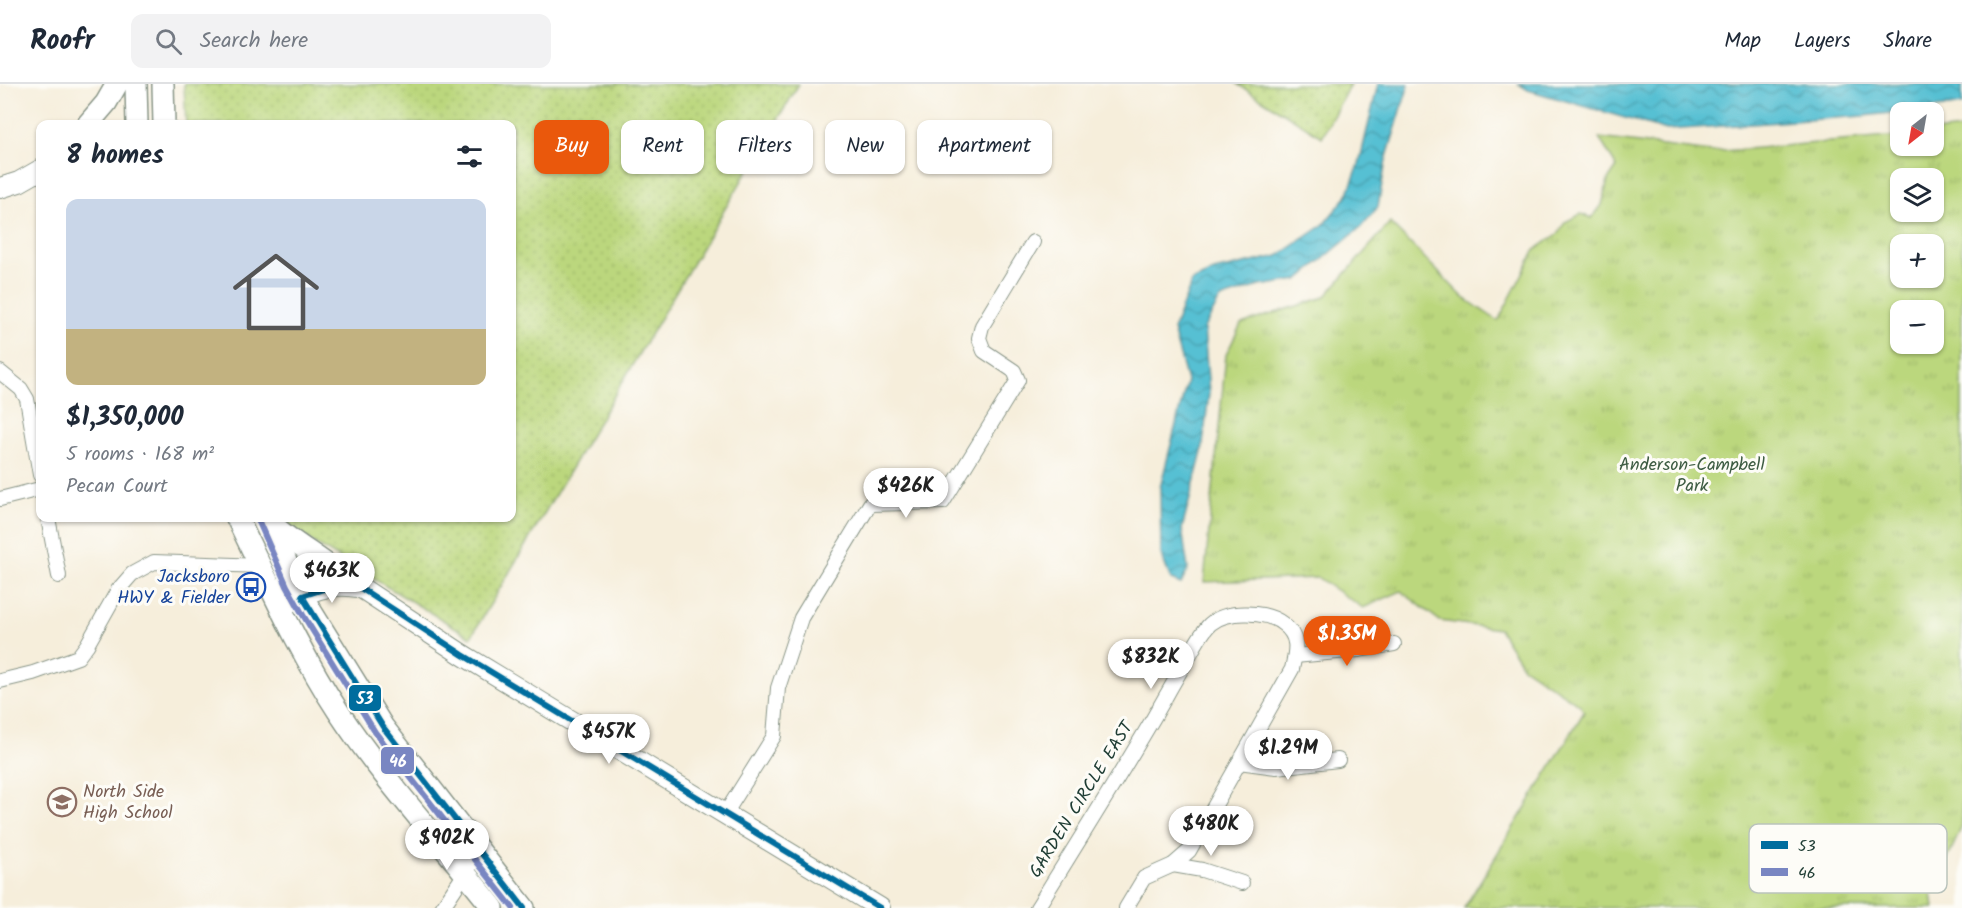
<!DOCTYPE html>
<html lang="en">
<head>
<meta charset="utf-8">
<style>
  :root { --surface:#fff; --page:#f2f2f3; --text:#1f2937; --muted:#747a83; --line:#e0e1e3; --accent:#ea580c }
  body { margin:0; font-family:Kalam,sans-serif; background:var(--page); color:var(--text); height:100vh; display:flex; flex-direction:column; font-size:22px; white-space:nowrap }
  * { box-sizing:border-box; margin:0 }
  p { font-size:20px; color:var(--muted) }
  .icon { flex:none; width:33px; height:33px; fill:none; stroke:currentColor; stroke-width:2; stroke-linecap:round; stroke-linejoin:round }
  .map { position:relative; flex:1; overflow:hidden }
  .panel { position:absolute; left:36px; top:36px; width:480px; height:402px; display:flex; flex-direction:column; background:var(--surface); border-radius:12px; box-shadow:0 2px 4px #0004 }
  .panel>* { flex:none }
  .banner { position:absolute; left:534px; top:36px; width:570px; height:54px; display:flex; gap:12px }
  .needle { width:39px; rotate:211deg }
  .fabs { position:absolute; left:1890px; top:18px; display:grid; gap:12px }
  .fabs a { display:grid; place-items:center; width:54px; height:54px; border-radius:12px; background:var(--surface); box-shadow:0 2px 4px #0004; font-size:30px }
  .price { position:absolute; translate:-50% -51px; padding:0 14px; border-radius:21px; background:#fff; color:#222; font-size:20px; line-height:39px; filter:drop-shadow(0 2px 3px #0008) }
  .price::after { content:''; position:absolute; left:50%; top:36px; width:18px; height:14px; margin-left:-9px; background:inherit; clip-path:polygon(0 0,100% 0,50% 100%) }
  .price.current { background:var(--accent); color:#fff }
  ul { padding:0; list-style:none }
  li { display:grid; align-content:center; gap:12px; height:318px; padding:0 30px }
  li span { display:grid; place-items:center; height:186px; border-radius:12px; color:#555 }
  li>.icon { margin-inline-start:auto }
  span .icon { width:108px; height:108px; fill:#fffc; stroke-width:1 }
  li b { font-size:26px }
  h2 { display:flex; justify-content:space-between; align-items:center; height:72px; padding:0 30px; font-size:26px }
  .pill { padding:0 21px; border-radius:12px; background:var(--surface); box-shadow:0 2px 4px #0004; font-size:21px; line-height:54px }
  .pill.current { background:var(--accent); color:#fff }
  header { display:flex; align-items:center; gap:36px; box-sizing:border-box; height:84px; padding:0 30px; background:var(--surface); border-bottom:2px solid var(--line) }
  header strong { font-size:28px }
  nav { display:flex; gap:33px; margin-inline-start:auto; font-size:21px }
  .search { width:420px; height:54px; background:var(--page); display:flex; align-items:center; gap:15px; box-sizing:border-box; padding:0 21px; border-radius:12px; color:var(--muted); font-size:22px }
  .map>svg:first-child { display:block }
  .grass { fill:url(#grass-dots); stroke:#6d8a58; stroke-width:1.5 }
  .park { fill:url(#park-tufts); stroke:#6d8a58; stroke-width:1.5; fill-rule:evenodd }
  .water { fill:url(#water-waves); stroke:#3b7e84; stroke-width:1.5 }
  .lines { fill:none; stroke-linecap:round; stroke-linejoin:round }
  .street-casing { stroke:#8a9688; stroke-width:16 }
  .secondary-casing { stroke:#8a9688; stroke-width:22 }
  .primary-casing { stroke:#8a9688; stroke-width:24 }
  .street { stroke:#fff; stroke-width:14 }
  .secondary { stroke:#fff; stroke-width:20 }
  .primary { stroke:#fff; stroke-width:21 }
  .bus-1-casing { stroke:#fdfcf7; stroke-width:10 }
  .bus-2-casing { stroke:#fdfcf7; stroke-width:10 }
  .bus-1 { stroke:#006d9e; stroke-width:6 }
  .bus-2 { stroke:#7986c2; stroke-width:6 }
  .labels { text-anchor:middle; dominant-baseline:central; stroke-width:6; stroke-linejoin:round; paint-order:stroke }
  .park-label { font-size:18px; fill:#3e5c43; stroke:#fdfcf7 }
  .transit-label { font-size:18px; fill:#164399; stroke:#fdfcf7; text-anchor:end }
  .education-label { font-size:18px; fill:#785e54; stroke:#fdfcf7; text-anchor:start }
  .street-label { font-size:18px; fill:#1f3d34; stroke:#fdfcf7 }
  .key { fill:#fdfcf7; stroke:#bac3bc; stroke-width:1.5 }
  .key-label { font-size:16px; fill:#1f3d34 }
  .line-badge { stroke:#fdfcf7; stroke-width:2 }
  .badge-label { font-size:16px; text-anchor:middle; font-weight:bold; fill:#fff }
</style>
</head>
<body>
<header>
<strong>Roofr</strong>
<div class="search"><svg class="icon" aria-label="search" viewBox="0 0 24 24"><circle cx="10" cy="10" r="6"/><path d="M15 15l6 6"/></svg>Search here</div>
<nav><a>Map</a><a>Layers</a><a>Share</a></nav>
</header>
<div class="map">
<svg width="1962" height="824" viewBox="0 0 1962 824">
  <defs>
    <pattern id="grass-dots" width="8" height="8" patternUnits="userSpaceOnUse" patternTransform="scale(1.5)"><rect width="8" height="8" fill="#bbd77d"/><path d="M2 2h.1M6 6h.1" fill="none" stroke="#a0b96d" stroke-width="1.8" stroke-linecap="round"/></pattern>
    <pattern id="park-tufts" width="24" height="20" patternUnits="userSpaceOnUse" patternTransform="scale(1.5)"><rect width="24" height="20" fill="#bbd77d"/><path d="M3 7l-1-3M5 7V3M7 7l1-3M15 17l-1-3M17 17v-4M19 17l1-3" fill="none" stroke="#a0b96d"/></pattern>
    <pattern id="water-waves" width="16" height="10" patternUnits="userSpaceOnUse" patternTransform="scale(1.5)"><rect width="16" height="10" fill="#57c0d3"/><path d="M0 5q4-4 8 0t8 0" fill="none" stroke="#479dac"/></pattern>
  </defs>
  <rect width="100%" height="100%" fill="#fdfcf7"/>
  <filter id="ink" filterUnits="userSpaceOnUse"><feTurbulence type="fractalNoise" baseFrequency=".0167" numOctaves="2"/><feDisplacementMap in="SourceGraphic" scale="12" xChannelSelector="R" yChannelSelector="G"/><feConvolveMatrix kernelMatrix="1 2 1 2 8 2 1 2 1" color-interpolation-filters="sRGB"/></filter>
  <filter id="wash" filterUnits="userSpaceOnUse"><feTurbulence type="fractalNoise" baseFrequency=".008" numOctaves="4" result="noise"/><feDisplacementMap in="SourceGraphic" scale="24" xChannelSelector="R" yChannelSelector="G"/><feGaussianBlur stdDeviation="1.35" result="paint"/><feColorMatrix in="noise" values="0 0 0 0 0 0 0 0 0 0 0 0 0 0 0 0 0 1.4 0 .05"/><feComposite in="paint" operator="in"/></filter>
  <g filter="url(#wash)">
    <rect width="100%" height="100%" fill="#f6eedb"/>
    <g class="grass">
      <path d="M184,0H799L471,553L292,446L286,434H512V40H186Z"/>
      <path d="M1237,0H1350L1322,53Z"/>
    </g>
    <path class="park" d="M1962,45V742L1932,810L1934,824H1464L1584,628L1580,621L1523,583L1499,545L1440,537L1401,507L1363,524L1318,494L1204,498L1226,271L1241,240L1325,213L1390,139L1463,213L1498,237L1535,166L1559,149L1565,138L1581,130L1592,134L1602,121L1608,96L1617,83L1599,54L1711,68L1900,52V62H1934V48ZM1900,94H1934V128H1900ZM1900,160H1934V194H1900ZM1900,226H1934V260H1900Z"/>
    <g class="water">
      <path d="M1378,0H1409L1386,76L1378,123L1360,144L1298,196L1259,202L1220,215L1204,244L1209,309L1202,368L1182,445L1188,485L1181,500L1171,496L1161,470L1160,404L1187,297L1173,246L1192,197L1214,187L1278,172L1322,142L1347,112L1359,80Z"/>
      <path d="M1519,0H1962V21L1863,32L1667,46L1528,6Z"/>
    </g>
  </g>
  <g filter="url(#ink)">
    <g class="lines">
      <g class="street-casing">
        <g id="street">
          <path d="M0,288L21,305L27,315L40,391"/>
          <path d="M0,415L40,405"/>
          <path d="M48,434L59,492"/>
          <path d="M1295,572L1358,566L1394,560"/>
          <path d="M0,597L33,589L78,573L87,561L118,506L132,490L154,478L261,482"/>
          <path d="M1239,678L1276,683L1338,676"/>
          <path d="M725,730L774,652L778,604L801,534L870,420L943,418L1018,296L1014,287L984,267L979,254L982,242L1033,158"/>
          <path d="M1173,781L1202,786L1242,799"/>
          <path d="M442,824L479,768"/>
          <path d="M1037,824C1076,761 1116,698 1154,633C1165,614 1176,594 1188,574C1194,563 1201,549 1210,540C1227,525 1267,527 1283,540C1300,553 1296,567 1292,585L1189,767L1173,781L1144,794L1126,824"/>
        </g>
      </g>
      <g class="secondary-casing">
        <g id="secondary">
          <path d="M0,104L19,98L40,86"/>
          <path d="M273,508L311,491L334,486L463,571L880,824"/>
          <path d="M280,523C307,509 325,498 356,503"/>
        </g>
      </g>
      <g class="primary-casing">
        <g id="primary">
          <path d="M136,0L137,40"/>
          <path d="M163,0L164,40"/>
          <path d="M88,40L106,19L117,0"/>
          <path d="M237,434C269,499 298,566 338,627C384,697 442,759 493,824"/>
          <path d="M267,434L295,498L311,527L383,643L524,824"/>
          <path d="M272,440C291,458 314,470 334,486"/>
        </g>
      </g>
      <use href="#street" class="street"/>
      <use href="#secondary" class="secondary"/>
      <use href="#primary" class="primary"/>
      <g class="bus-1-casing">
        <path id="bus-1" d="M524,824L383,643L302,512L330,503H359L463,571L880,824"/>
      </g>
      <g class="bus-2-casing">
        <path id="bus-2" d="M259,438L287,502L303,531L375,648L513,824"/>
      </g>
      <use href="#bus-1" class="bus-1"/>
      <use href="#bus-2" class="bus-2"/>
    </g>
  </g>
  <defs>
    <g id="bus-ring" transform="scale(1.5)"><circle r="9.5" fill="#fdfcf7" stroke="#1a4fb4" stroke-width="1.5"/><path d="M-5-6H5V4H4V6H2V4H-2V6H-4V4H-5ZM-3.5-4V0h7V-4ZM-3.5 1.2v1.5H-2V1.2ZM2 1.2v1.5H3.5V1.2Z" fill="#1a4fb4"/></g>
    <g id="school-ring" transform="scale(1.5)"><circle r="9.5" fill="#fdfcf7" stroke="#8d6e63" stroke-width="1.5"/><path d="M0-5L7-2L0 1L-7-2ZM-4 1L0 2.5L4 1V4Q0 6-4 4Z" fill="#8d6e63"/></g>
  </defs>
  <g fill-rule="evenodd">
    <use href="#bus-ring" x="251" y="503"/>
    <use href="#school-ring" x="62" y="718"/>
  </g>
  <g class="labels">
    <g class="park-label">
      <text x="1692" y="381">Anderson-Campbell<tspan x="1692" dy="21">Park</tspan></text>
    </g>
    <g class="transit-label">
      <text x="230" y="493">Jacksboro<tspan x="230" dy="21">HWY &amp; Fielder</tspan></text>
    </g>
    <g class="education-label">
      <text x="83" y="708">North Side<tspan x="83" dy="21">High School</tspan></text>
    </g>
    <g class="street-label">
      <text transform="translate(1082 716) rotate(-58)">GARDEN CIRCLE EAST</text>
    </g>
  </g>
  <rect x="1749" y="740" width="198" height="69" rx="9" class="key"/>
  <rect x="1761" y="757" width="27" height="8" fill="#006d9e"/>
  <rect x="1761" y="784" width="27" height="8" fill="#7986c2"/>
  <g class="key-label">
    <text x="1798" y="767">53</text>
    <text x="1798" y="794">46</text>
  </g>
  <g class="line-badge">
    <rect x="348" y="600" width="34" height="28" rx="6" fill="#006d9e"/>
    <rect x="380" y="662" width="35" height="29" rx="6" fill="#7986c2"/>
  </g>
  <g class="badge-label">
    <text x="365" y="620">53</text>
    <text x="398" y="683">46</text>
  </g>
</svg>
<div class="fabs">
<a><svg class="needle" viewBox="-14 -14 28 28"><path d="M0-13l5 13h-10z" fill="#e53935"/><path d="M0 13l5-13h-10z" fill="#747a83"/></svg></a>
<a><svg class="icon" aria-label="layers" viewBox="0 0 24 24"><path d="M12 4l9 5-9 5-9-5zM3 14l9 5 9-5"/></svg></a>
<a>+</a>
<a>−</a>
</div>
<b class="price" style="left:906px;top:435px">$426K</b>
<b class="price" style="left:332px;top:520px">$463K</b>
<b class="price current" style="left:1347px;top:583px">$1.35M</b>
<b class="price" style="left:1151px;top:606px">$832K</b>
<b class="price" style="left:609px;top:681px">$457K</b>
<b class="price" style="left:1288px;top:697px">$1.29M</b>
<b class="price" style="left:1211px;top:773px">$480K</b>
<b class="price" style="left:447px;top:787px">$902K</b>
<div class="banner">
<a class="pill current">Buy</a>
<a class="pill">Rent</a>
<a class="pill">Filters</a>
<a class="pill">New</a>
<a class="pill">Apartment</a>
</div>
<section class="panel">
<h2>8 homes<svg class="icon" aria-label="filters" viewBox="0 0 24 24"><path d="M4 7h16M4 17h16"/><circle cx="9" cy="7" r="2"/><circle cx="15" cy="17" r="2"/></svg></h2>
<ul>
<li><span style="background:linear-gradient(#c9d6e8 70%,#c2b280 0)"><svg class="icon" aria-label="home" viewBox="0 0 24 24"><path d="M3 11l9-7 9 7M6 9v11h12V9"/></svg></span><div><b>$1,350,000</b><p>5 rooms · 168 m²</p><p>Pecan Court</p></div></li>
</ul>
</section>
</div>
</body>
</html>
